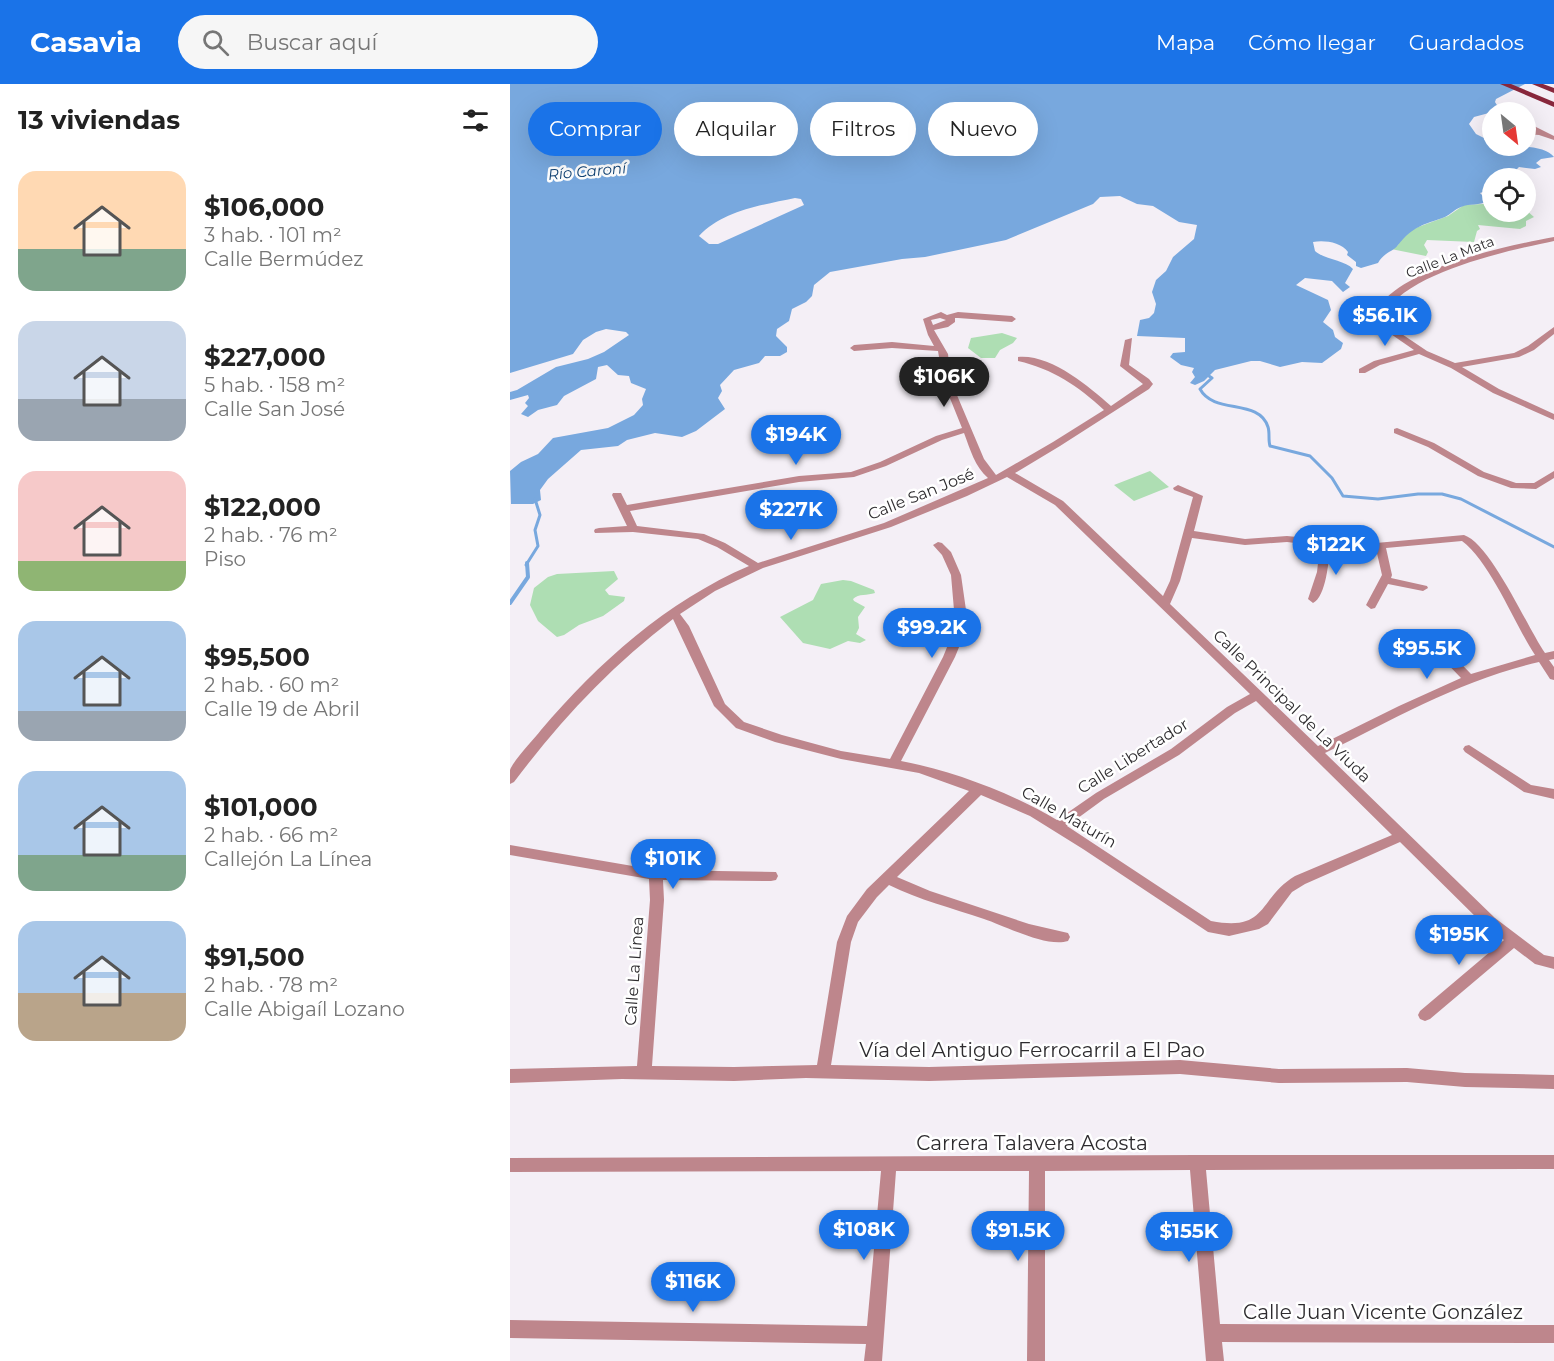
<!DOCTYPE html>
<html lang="es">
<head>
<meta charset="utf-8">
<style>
  :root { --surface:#fff; --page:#f6f6f6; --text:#222; --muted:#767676; --accent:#1a73e8 }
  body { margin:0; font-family:Montserrat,sans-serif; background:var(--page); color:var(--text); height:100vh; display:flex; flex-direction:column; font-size:22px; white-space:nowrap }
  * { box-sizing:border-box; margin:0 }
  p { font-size:20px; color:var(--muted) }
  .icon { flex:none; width:33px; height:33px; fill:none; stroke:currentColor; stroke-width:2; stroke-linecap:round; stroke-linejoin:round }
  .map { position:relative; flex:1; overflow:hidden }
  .sheet { display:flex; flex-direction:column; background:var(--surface); width:510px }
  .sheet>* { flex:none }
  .top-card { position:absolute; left:18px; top:18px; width:570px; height:54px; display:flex; gap:12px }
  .needle { width:39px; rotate:151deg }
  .fabs { position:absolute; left:972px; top:18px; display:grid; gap:12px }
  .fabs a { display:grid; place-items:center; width:54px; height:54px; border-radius:50%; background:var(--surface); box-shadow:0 6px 24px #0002; font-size:30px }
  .price { position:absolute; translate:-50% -51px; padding:0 14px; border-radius:21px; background:var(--accent); color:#fff; font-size:20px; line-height:39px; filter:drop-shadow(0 2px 3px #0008) }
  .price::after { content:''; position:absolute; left:50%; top:36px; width:18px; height:14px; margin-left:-9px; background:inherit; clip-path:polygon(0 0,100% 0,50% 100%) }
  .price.current { background:#222; color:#fff }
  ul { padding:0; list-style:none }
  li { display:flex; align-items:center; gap:18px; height:150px; padding:0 18px }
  li span { display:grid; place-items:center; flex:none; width:168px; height:120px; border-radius:18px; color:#555 }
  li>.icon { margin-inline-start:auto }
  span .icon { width:72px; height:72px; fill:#fffc; stroke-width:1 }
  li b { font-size:26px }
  h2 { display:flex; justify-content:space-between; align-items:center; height:72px; padding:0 18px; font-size:26px }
  .pill { padding:0 21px; border-radius:27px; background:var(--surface); box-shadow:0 6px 24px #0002; font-size:21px; line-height:54px }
  .pill.current { background:var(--accent); color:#fff }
  header { display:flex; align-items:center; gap:36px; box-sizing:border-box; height:84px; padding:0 30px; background:var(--accent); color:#fff }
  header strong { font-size:28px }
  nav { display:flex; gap:33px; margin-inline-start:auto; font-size:21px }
  .search { width:420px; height:54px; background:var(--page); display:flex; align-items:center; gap:15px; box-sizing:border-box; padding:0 21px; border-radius:33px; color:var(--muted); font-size:22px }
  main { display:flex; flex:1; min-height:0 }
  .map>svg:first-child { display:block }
  .green { fill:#aedeb3 }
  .water { fill:#78a8de; fill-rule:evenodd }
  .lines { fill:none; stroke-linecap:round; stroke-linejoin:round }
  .stream-far1 { stroke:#78a8de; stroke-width:3 }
  .stream { stroke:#78a8de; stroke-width:4 }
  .minor { fill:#be868c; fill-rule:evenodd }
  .major { fill:#88273c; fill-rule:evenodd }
  .labels { text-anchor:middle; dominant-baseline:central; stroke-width:5; stroke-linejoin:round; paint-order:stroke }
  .far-street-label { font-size:14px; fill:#2e2c2f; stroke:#fff }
  .far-water-label { font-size:15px; font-style:italic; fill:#104274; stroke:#fff }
  .street-label { font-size:16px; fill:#2e2c2f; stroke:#fff }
  .near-street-label { font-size:20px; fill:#2e2c2f; stroke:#fff }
</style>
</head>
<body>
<header>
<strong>Casavia</strong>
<div class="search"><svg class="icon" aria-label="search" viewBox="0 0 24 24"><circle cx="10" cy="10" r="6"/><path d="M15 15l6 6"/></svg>Buscar aquí</div>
<nav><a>Mapa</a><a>Cómo llegar</a><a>Guardados</a></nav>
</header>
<main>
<section class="sheet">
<h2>13 viviendas<svg class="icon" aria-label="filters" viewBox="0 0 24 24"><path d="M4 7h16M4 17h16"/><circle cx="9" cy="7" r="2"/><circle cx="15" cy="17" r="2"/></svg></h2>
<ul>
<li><span style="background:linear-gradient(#ffd9b3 65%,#7fa58c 0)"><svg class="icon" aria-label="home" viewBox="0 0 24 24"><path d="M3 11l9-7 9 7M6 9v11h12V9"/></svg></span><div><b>$106,000</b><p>3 hab. · 101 m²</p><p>Calle Bermúdez</p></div></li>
<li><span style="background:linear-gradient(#c9d6e8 65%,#9aa5b1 0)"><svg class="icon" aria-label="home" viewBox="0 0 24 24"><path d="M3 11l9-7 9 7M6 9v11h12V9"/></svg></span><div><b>$227,000</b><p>5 hab. · 158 m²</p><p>Calle San José</p></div></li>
<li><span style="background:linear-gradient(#f6c9c9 75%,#8fb573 0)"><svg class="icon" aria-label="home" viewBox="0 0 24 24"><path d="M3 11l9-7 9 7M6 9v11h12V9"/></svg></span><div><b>$122,000</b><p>2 hab. · 76 m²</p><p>Piso</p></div></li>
<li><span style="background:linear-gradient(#a9c7e8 75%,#9aa5b1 0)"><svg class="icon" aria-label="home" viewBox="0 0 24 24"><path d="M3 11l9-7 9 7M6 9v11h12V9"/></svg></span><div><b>$95,500</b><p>2 hab. · 60 m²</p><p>Calle 19 de Abril</p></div></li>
<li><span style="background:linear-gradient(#a9c7e8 70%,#7fa58c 0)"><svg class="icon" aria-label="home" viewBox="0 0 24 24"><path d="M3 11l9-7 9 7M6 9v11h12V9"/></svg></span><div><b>$101,000</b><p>2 hab. · 66 m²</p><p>Callejón La Línea</p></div></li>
<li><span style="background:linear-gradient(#a9c7e8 60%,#b9a48a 0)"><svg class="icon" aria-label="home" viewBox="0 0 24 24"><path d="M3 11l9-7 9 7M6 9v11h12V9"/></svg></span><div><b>$91,500</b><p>2 hab. · 78 m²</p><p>Calle Abigaíl Lozano</p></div></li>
</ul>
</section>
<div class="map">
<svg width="1044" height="1277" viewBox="0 0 1044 1277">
  <rect width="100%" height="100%" fill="#f4eff6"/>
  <g class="green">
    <path d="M973,120L982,122V128L1016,126L1024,133L1016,137V142L1010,145L968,141L970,145L967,147L964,158L917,156L914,161L918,168L916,172L881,165L888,161L890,155L900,146L938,132L954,121Z"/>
    <path d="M492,249L507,254L503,259L490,266L485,274H471L458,264L461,254Z"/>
    <path d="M640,387L659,403L624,417L604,401Z"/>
    <path d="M104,487L108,495L95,506L99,511L115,513L114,517L93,532L69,541L54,551L47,553L28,537L20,521L24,504L38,493L47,490Z"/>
    <path d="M333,496L341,497L364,506L365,509C357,512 349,509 343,515L344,517L355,523L348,533L349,544L346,550L356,556L350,559L338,557L320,565L293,559L270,533L303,516L311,500Z"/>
  </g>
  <path class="water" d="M0,0H1015L986,15L985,18L990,26L964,33L959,40L966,50L982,58V62C998,62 1035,60 1044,73L1031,75L1026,79L1031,83L1025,85L1009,83L1006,86L1008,94H982V105L970,109L978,117C969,122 960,119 951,123C945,125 941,130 935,133C913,141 903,142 888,161C883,168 874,168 868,179L851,184L846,182V178L837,171L838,168C831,158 814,156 803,158L805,167C815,176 835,176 843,185L835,199L840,203L833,208L822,197L795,194L786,201L818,216L821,226L813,238L823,246L825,253L833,259L831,265L812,279L792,278L770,283L750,277H741L705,286L694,297L685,301L680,299L685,293L682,288L684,284L671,281L660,273L663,269L675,268V254L627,252L630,236L639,234L644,229L646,220L642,208L646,196L656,187L663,173L684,155L687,141L669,138L643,122L627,120L610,112L590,113L583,120L496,156L415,173L392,175L320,188L304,201L302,212L296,218L282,225L279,237L267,245L266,252L277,263V268L270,272H255L249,279L224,286L210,301L212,307L208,314L215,325L186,347L172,353L145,349L117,356L108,362L71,366L38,395L30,406L31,416L23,420H1L0,387L11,378L28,370L43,354L98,344L124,331L133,321L132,315L136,305L121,299L119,292L108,291L97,281L88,283L86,295L54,312L47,321L28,326L18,333L11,330L18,322L15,319L19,314L18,311L0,316V308L7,306L46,283L78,275L94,268L119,251L116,248L96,245L86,248L73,256L63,270L0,289ZM285,114L291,115L294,121L208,160H199L189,152C212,127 252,121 285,114Z"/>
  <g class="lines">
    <g class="stream-far1">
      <path d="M696,290L702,294L690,305C704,331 749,314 758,343C760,349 758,356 760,362L800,372L822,394L833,412L868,415L908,410H932L951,415L1044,463"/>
      <path d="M16,481L28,462L25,446L30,431L25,415"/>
    </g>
    <path class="stream" d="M0,519L18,493L17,479"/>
    <g class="minor">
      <path d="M1016,38L1044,52V56L1029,51L1016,50V46H1021L1016,43Z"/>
      <path d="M1044,153V157C997,167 890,189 871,236L917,267L945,279L1004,269L1018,262L1044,243V250L1024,266L1009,273L952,283L989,305L1044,330V336L983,309L941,284L909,270L870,281L855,289H849V285L864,277L904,266L862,237C865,229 870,220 876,214C912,180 996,162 1044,153Z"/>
      <path d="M431,228L437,231L448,228L502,232L506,235L502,238L448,234H445V238L438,243L424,246L438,270L441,297L474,375L486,391L543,358L594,326C568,302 543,285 508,277V273C541,270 578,302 601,322L633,300L610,282L615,256L622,254L619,281L639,295L643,300L639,305L550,362L505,389L553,417L653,512L660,497L683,413L664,406L663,404L668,401L693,412L684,447L735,455L777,452L855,460L954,451C981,460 1017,543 1035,569L1044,567V575L1039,576L1044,583V596L1040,595L1029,578C953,595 884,635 815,669L985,834L1034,871L1044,873V885L1025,880L1004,864L920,935L915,937L910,935L908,931L910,927L994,856L975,842L890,758L795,800L782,808L758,840L749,845L719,852L698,848L573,765L520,732L471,711L387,793L420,807L519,840L558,849L560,853L558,857C537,864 495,842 474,835C442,824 409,816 379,801L367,813L348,838L341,858L321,981L419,983L670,976L769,985L897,984L955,989L1044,991V1005L955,1003L897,998L769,999L670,990L419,997L296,994L224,997L112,995L0,999V985L127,982L140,816L139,795L0,771V761L146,786L266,788L268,792L266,796L261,797L153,796L154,816L142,982L224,983L307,981L327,858L337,832L357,805L459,707L409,689L331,675L265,658L226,644L204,622L163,535C101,582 50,637 4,698L0,700C0,696 0,689 0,686C3,677 24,655 31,646C88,579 157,517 239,482L207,463L188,455L123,448L85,449L84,447L85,445L89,444L117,442L102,411L103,409H111L117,421L289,392L341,388L370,378L426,352L452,344L433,297L428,267L382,264L344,267L340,264L344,261L382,258L424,262L418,251L413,235ZM430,234L436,236L423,241L421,236ZM454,349C460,365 465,383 478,394L374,439L248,479L215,459L194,450L127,442L120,427L289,398L344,393L376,382L432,356ZM497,393L545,421L740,610L717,623L661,665L586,709L547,736C504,710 441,686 391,677L445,573L454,551L456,526L451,491L441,468L432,459L428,458L423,461L432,471L441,491L444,526L442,551L433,573L380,675L331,667L272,651L234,638L215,620L179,542L170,530L205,507L253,484L381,443L457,412ZM682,454L735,461L777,458L810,462L807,488L798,515L803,519C816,513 819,476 820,463L855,466L866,465L872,491L856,521L861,525L865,524L878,500L913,507L918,504L917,502L881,494L882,491L876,464L952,457C981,479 1004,539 1025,571L961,590L933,561L883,552L879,553L877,556L879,559L925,567L951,594L889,622L808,662L660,520L670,497ZM746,617L882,751L785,792C747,815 759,848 701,837L557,742L594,715L669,671L725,629Z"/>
      <path d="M887,344L924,359L974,388L1006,399H1024L1044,387V394L1026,405L1001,404L968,392L918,363L884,349V345Z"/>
      <path d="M959,661L1021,701L1044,705V715L1014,708L955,668L953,665L955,662Z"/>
      <path d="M687,1071H1044V1085L696,1086L710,1240L1044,1241V1259L712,1258L714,1277H696L680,1086L535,1087V1277H517L519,1087H386L372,1277H354L356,1260L0,1254V1236L357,1242L371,1087L0,1088V1074Z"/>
    </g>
    <g class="major">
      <path d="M990,0H1001L1044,18V23Z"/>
      <path d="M1022,0H1033L1044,4V9Z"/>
    </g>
  </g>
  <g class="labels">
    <g class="far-street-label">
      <text transform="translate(940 173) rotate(-21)">Calle La Mata</text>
    </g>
    <g class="far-water-label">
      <text transform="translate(77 87) rotate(-5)">Río Caroní</text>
    </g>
    <g class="street-label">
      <text transform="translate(411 410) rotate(-22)">Calle San José</text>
      <text transform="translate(782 622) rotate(44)">Calle Principal de La Viuda</text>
      <text transform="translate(623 672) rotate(-32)">Calle Libertador</text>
      <text transform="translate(559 733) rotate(30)">Calle Maturín</text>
      <text transform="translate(124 887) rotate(-86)">Calle La Línea</text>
    </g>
    <g class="near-street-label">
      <text x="522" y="966">Vía del Antiguo Ferrocarril a El Pao</text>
      <text x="522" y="1059">Carrera Talavera Acosta</text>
      <text x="873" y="1228">Calle Juan Vicente González</text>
    </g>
  </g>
</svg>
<div class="fabs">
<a><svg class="needle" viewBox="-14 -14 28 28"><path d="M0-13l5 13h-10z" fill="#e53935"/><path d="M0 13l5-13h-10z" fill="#767676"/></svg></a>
<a><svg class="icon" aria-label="locate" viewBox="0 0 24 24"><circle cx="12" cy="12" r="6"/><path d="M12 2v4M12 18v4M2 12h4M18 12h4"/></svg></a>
</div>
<b class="price" style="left:875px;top:263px">$56.1K</b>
<b class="price current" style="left:434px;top:324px">$106K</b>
<b class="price" style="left:286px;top:382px">$194K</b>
<b class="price" style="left:281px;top:457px">$227K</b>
<b class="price" style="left:826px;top:492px">$122K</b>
<b class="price" style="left:422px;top:575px">$99.2K</b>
<b class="price" style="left:917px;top:596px">$95.5K</b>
<b class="price" style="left:163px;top:806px">$101K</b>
<b class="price" style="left:949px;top:882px">$195K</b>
<b class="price" style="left:354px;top:1177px">$108K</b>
<b class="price" style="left:508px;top:1178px">$91.5K</b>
<b class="price" style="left:679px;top:1179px">$155K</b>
<b class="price" style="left:183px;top:1229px">$116K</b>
<div class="top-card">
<a class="pill current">Comprar</a>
<a class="pill">Alquilar</a>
<a class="pill">Filtros</a>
<a class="pill">Nuevo</a>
</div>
</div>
</main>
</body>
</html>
